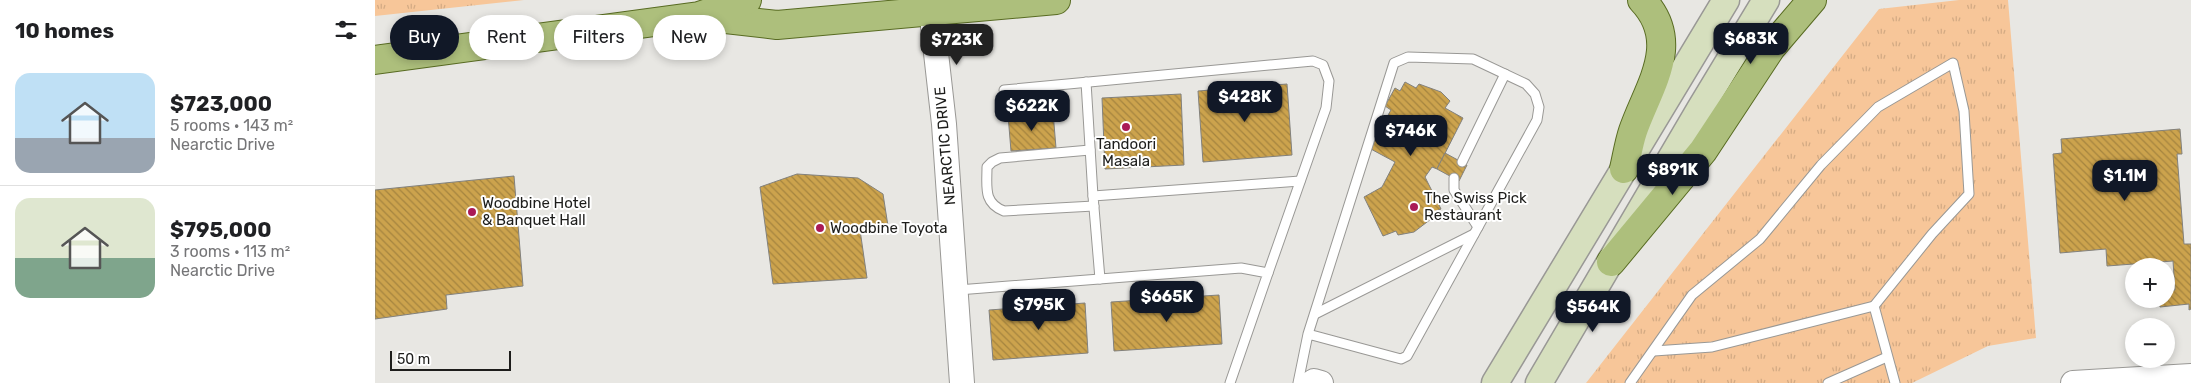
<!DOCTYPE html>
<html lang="en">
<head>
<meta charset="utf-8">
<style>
  :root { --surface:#fff; --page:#f6f6f6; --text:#202124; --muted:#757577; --line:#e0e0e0; --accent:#111827 }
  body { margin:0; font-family:Rubik,sans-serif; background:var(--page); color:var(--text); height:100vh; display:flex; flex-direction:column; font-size:19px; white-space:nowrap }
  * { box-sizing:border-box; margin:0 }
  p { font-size:16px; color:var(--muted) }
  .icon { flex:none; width:28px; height:28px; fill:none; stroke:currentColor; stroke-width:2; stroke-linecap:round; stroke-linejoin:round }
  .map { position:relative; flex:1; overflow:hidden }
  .panel { display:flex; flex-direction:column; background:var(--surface); width:375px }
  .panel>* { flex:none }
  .banner { position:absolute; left:15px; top:15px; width:475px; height:45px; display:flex; gap:10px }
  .fabs { position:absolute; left:1750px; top:258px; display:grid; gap:10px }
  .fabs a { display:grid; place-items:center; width:50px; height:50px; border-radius:50%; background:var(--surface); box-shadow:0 2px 8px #0003; font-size:25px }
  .scale { position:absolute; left:15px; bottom:12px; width:121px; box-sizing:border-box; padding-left:5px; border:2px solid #1d1d1b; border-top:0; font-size:14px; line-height:18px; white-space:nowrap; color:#1d1d1b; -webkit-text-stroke:4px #fff; paint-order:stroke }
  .price { position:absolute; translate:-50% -42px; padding:0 11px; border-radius:10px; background:var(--accent); color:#fff; font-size:16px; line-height:32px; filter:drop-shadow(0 1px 2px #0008) }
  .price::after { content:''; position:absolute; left:50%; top:30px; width:15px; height:11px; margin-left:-8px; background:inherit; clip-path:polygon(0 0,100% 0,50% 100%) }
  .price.selected { background:#222; color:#fff }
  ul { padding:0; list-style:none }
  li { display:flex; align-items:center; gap:15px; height:125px; padding:0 15px }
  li+li { border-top:1px solid var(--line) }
  li span { display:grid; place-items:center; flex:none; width:140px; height:100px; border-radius:15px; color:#555 }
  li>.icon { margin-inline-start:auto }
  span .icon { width:60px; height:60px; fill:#fffc; stroke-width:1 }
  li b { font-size:21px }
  h2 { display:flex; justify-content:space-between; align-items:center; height:60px; padding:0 15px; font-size:21px }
  .tag { padding:0 18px; border-radius:22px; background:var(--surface); box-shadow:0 2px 8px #0003; font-size:18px; line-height:45px }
  .tag.selected { background:var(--accent); color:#fff }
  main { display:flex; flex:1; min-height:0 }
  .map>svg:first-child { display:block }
  .grass { fill:url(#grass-tufts) }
  .building { fill:url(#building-back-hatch); stroke:#82817d }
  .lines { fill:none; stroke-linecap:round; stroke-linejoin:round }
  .service-casing { stroke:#999895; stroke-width:11 }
  .tertiary-casing { stroke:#999895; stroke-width:26 }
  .secondary-casing { stroke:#999895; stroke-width:29 }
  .primary-casing { stroke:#586b22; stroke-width:30 }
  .service { stroke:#fff; stroke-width:9 }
  .tertiary { stroke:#fff; stroke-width:24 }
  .secondary { stroke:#d6dfbe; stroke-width:26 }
  .primary { stroke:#adbf7c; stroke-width:28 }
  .poi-dot { fill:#aa1a56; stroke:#fff; stroke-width:2 }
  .labels { text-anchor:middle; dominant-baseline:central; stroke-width:4; stroke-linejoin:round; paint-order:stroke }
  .poi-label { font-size:15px; fill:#1d1d1b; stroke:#fff; text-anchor:start }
  .street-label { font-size:15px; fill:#1d1d1b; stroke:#fff }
</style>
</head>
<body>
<main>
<section class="panel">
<h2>10 homes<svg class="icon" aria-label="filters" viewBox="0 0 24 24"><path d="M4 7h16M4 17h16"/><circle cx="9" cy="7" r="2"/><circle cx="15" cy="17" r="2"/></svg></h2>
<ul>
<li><span style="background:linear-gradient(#bfe0f5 65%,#9aa5b1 0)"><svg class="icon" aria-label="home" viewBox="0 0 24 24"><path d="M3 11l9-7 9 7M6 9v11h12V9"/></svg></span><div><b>$723,000</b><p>5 rooms · 143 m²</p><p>Nearctic Drive</p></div></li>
<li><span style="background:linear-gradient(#dfe7d0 60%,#7fa58c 0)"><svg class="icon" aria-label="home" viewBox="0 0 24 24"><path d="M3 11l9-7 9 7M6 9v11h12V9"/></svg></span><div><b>$795,000</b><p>3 rooms · 113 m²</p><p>Nearctic Drive</p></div></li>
</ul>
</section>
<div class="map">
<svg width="1816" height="383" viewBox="0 0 1816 383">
  <defs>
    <pattern id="grass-tufts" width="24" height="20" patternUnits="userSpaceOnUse" patternTransform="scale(1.25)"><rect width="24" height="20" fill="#f7c699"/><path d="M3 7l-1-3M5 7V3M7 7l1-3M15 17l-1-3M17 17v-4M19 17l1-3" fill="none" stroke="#d3aa83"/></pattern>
    <pattern id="building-back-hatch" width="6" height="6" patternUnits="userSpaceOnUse" patternTransform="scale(1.25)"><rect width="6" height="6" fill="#cca34d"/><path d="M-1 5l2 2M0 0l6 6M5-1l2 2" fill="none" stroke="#a5843f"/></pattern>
  </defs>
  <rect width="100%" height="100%" fill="#e8e7e3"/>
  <g class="grass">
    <path d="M0,0H149L0,16Z"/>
    <path d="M1584,0H1633L1661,338L1613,346L1537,383H1211L1504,9Z"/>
  </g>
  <g class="building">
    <path d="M1030,82L1041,88L1044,84L1066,92L1075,101L1070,108L1088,118L1062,169L1057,167L1050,177L1066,209L1052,215L1056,219L1039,232L1023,235L1021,231L1008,236L989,197L1007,187L1020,162L994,148L1016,110L1010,106L1020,88L1025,91Z"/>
    <path d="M912,84L917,155L828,162L823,91Z"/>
    <path d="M806,94L809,165L730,169L727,98Z"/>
    <path d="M678,112L681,148L636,151L633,115Z"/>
    <path d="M1805,129L1807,154H1802L1809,244H1816V309L1814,310V304L1785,307L1784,299H1791V291L1800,290L1798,261L1732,266L1731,249L1685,253L1678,154L1687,153L1686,139Z"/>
    <path d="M1070,153L1092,165L1084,181L1062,169Z"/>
    <path d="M422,174L483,178L508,194L513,226L485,230L492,278L398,284L385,187Z"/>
    <path d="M139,176L148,286L71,295L72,309L0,319V190Z"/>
    <path d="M844,295L847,344L739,351L736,302Z"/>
    <path d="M710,303L713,353L618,360L614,310Z"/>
  </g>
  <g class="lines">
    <g class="service-casing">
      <g id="service">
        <path d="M711,82L718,196"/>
        <path d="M629,90L938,61L948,65L954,81L951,108L893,273"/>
        <path d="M715,150L625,158L617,162L612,167C612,187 608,203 629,211L719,206"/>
        <path d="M1087,162L1130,74"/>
        <path d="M1079,178V190L1103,227"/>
        <path d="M725,279L718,196L925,181"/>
        <path d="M583,290L866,268L893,273L855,383"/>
        <path d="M940,314L1099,234"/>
        <path d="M1279,351L1337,347L1499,306"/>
        <path d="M923,383L933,334L1019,63L1033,57L1098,59L1151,84L1160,94L1164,107L1162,120L1032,356L1026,359L933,334"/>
        <path d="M1255,383L1317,295L1385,239L1446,165L1503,107L1578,63L1589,111L1594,194L1557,234L1499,306L1520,383"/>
        <path d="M1453,383L1512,357"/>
      </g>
    </g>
    <g class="tertiary-casing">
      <g id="tertiary">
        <path d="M555,0L569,124L587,383"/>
        <path d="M936,383L939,381L946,383"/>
        <path d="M1698,383L1816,376"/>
      </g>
    </g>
    <g class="secondary-casing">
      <g id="secondary">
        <path d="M1120,383L1351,0"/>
        <path d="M1164,383L1325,109L1391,0"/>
      </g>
    </g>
    <g class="primary-casing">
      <g id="primary">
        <path d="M333,17L402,25L681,0"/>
        <path d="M0,60L324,16L372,0"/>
        <path d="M1249,169C1252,156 1254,143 1258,131C1273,87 1308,43 1267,0"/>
        <path d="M1236,262L1328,151L1396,48L1437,0"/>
      </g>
    </g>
    <use href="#service" class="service"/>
    <use href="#tertiary" class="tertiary"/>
    <use href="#secondary" class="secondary"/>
    <use href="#primary" class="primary"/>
  </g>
  <g class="poi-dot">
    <circle cx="751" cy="127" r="5"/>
    <circle cx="1039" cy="207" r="5"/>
    <circle cx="97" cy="212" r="5"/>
    <circle cx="445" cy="228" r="5"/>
  </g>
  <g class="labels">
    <g class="poi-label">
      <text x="751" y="144" text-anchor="middle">Tandoori<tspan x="751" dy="17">Masala</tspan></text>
      <text x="1049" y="198">The Swiss Pick<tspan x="1049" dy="17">Restaurant</tspan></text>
      <text x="107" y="203">Woodbine Hotel<tspan x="107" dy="17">&amp; Banquet Hall</tspan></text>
      <text x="455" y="228">Woodbine Toyota</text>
    </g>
    <g class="street-label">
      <text transform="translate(570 146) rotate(-95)">NEARCTIC DRIVE</text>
    </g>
  </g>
</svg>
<div class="fabs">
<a>+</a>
<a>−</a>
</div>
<div class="scale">50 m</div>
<b class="price" style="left:1376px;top:65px">$683K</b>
<b class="price selected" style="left:582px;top:66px">$723K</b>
<b class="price" style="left:870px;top:123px">$428K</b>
<b class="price" style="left:657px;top:132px">$622K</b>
<b class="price" style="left:1036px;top:157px">$746K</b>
<b class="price" style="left:1298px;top:196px">$891K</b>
<b class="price" style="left:1750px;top:202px">$1.1M</b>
<b class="price" style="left:792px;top:323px">$665K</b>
<b class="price" style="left:664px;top:331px">$795K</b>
<b class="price" style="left:1218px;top:333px">$564K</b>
<div class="banner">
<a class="tag selected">Buy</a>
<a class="tag">Rent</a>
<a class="tag">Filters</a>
<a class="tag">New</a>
</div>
</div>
</main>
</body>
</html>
